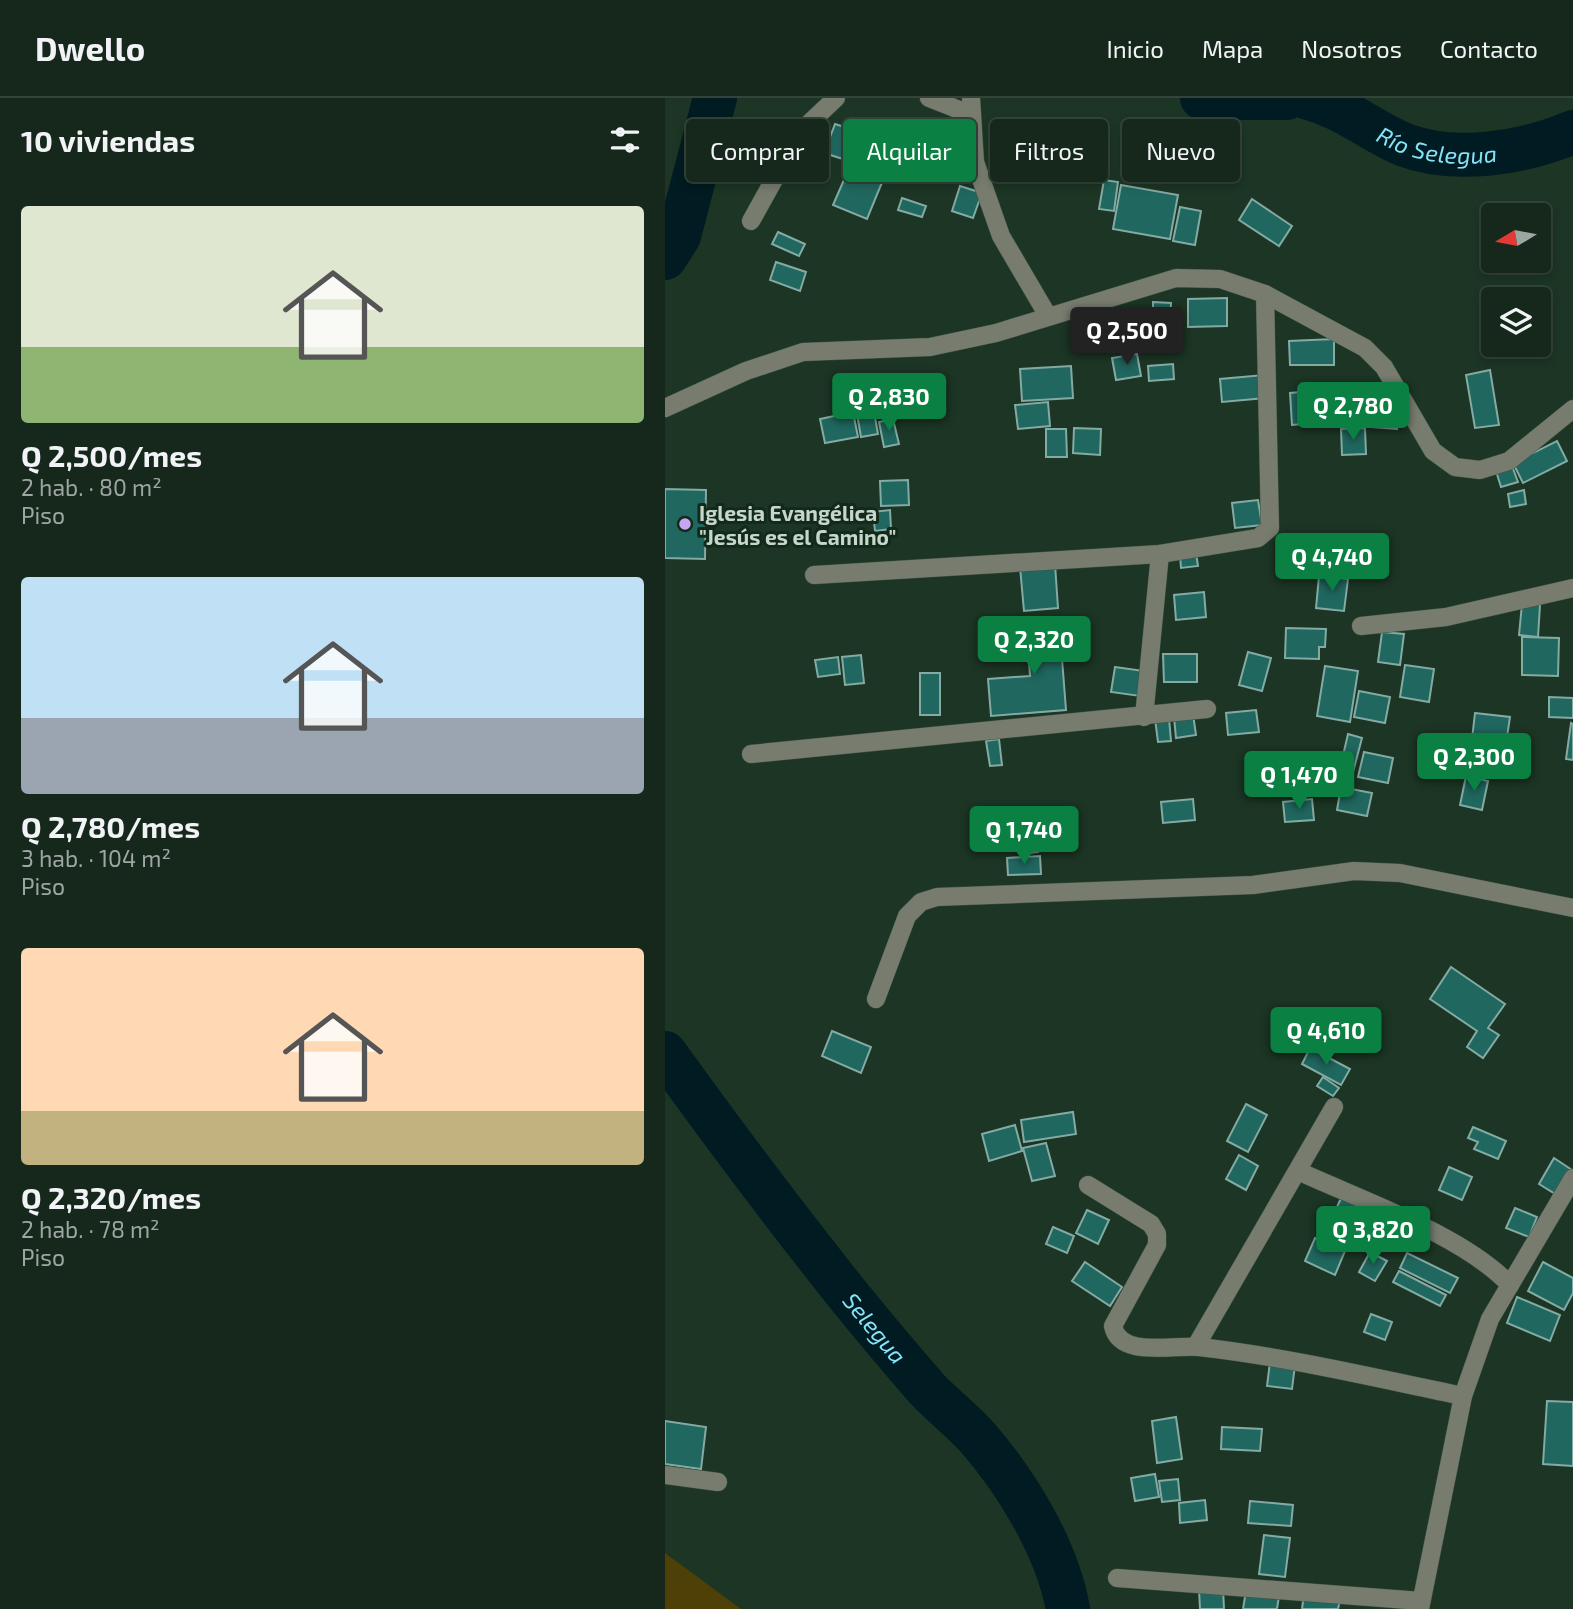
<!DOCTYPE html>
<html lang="es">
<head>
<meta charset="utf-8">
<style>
  :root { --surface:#15281b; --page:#1e3024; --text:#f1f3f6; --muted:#9da6a3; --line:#34443a; --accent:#0b8043 }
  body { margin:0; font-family:"Exo 2",sans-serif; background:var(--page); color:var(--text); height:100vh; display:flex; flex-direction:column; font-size:26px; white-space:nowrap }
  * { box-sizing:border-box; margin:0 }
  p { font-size:23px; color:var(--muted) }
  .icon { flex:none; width:38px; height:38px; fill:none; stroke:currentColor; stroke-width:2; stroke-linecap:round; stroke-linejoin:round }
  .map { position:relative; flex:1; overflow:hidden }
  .sheet { display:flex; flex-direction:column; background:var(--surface); width:665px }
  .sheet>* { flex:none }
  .guide { position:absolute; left:21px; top:21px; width:665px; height:63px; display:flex; gap:14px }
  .needle { width:46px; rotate:260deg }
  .controls { position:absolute; left:816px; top:105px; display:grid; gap:14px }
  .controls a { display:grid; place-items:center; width:70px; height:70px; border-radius:7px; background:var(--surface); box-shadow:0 4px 10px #0003,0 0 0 2px var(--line); font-size:35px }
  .price { position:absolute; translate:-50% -60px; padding:0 16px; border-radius:7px; background:var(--accent); color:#fff; font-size:23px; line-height:46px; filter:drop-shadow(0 2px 4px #0008) }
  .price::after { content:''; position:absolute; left:50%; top:42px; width:21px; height:16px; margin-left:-10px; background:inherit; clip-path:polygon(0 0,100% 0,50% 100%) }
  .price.active { background:#222; color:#fff }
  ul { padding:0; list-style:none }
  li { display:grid; align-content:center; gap:14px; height:371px; padding:0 21px }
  li span { display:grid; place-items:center; height:217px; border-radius:7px; color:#555 }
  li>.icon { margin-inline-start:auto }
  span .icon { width:126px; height:126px; fill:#fffc; stroke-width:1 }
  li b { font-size:30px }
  h2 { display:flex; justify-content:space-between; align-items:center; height:84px; padding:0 21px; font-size:30px }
  .tag { padding:0 24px; border-radius:7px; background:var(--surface); box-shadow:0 4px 10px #0003,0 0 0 2px var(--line); font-size:24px; line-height:63px }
  .tag.active { background:var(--accent); color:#fff }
  header { display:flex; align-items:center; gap:42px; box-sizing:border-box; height:98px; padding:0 35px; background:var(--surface); border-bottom:2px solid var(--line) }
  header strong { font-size:33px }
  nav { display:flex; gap:38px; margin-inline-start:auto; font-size:24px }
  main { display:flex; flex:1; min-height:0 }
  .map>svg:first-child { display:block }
  .green { fill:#4e4006 }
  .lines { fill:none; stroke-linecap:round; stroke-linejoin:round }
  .river { stroke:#001b21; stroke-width:44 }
  .building { fill:#20675f; stroke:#83aaa3; stroke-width:2 }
  .minor-casing { stroke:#3b5242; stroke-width:19 }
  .minor { stroke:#777c6f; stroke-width:18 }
  .poi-dot { fill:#c5a6f0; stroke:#122a1a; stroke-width:2.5 }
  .labels { text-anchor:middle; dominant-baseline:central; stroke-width:6; stroke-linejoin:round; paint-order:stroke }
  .poi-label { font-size:21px; font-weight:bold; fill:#c7d6cb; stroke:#122a1a; text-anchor:start }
  .water-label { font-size:23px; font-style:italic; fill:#84e4f9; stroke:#122a1a }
</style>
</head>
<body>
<header>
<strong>Dwello</strong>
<nav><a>Inicio</a><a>Mapa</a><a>Nosotros</a><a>Contacto</a></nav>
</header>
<main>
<section class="sheet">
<h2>10 viviendas<svg class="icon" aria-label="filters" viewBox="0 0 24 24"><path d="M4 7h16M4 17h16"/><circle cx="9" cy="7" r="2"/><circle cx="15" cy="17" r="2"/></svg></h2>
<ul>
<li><span style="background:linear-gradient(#dfe7d0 65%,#8fb573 0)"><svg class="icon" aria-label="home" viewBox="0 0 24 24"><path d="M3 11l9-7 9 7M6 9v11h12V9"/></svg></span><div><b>Q 2,500/mes</b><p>2 hab. · 80 m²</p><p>Piso</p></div></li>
<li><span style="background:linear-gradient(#bfe0f5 65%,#9aa5b1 0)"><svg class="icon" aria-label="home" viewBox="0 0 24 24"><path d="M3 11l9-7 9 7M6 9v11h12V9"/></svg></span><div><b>Q 2,780/mes</b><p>3 hab. · 104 m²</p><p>Piso</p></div></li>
<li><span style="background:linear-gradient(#ffd9b3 75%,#c2b280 0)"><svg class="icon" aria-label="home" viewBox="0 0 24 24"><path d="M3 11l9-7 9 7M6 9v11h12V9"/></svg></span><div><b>Q 2,320/mes</b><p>2 hab. · 78 m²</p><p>Piso</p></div></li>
</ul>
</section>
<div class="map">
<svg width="908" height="1511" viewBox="0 0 908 1511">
  <rect width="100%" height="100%" fill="#1c3524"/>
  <path class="green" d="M0,1455L76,1511H0Z"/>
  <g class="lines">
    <g class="river">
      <path d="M537,0H622"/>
      <path id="s1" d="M643,0C682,10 705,33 740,47C790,66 859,55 908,34"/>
      <path d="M0,160L14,138L50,0"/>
      <path id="s2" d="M0,955C59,1037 120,1118 183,1197C209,1229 235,1260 262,1291C278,1308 297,1322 312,1339C352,1385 392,1450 403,1511"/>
    </g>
  </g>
  <g class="building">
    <path d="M170,26L192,33L181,62L159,55Z"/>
    <path d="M282,29L305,36L297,62L274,55Z"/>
    <path d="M195,34L229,41L222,74L188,66Z"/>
    <path d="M185,68L218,82L202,121L168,107Z"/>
    <path d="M439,82L453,84L449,113L434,111Z"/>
    <path d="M456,87L513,97L505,141L448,131Z"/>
    <path d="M295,88L317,95L308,120L287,113Z"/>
    <path d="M237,100L261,108L257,119L233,112Z"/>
    <path d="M587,101L627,128L614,148L574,122Z"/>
    <path d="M515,109L536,113L530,147L508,143Z"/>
    <path d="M113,134L140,146L134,158L107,146Z"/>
    <path d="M111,164L141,174L135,193L105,182Z"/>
    <path d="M562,200V228L523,229V201Z"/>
    <path d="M488,204L506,205L505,230H488Z"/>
    <path d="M669,241V267H625L624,243Z"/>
    <path d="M472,256L476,278L451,282L447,260Z"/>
    <path d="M508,266L509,281L484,283L483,268Z"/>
    <path d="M406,268L408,300L357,303L355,271Z"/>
    <path d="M825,272L834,327L810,330L801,277Z"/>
    <path d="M599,277L600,300L557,304L555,281Z"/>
    <path d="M647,293L649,325L627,327L625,295Z"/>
    <path d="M383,304L385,328L353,331L350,307Z"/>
    <path d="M709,305L733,307L732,331L707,329Z"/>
    <path d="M188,314L193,339L160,345L155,321Z"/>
    <path d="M209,314L213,336L196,339L192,316Z"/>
    <path d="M228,321L234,346L219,349L214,324Z"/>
    <path d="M409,330L436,331L435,357L408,355Z"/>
    <path d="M700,330L701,356L677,357L676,331Z"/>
    <path d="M381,331H401L402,359H381Z"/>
    <path d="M892,343L902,363L858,385L848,365Z"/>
    <path d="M847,368L853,384L836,389L831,373Z"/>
    <path d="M243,382L244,407L216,408L215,383Z"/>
    <path d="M0,391L41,392L40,461L0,460Z"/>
    <path d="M859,392L861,406L845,409L843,396Z"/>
    <path d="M593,402L597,427L570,430L567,405Z"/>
    <path d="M225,412L226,431L210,433L208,414Z"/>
    <path d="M531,455L533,468L516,470L515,457Z"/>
    <path d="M390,466L393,510L359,513L355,469Z"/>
    <path d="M654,478L683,481L679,513L651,510Z"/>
    <path d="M539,494L541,519L511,522L509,497Z"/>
    <path d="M857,506L875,507L873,539L854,537Z"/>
    <path d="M394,522L401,612L326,618L323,581L365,578L361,524Z"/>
    <path d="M621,530L661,531L660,549H654V561L620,560Z"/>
    <path d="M717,534L739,536L735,567L713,564Z"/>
    <path d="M857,539L894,540L893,578L857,577Z"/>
    <path d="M583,554L606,560L597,593L574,587Z"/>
    <path d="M498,556H532V584H499Z"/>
    <path d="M196,557L199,585L180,587L177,559Z"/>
    <path d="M173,559L175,576L153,579L150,562Z"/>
    <path d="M740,567L769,571L764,604L735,599Z"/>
    <path d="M660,568L693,573L685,624L652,618Z"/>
    <path d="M450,569L479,573L475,598L446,594Z"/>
    <rect x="255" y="575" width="20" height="42"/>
    <path d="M694,593L725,599L720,625L689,619Z"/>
    <path d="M884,599L908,600V620L884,619Z"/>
    <path d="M591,612L594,634L563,637L561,615Z"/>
    <path d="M810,615L845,619L841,646L807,641Z"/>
    <path d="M528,616L531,637L511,640L509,619Z"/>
    <path d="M504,620L506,643L493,644L490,621Z"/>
    <path d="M906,625L908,626V662L901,661Z"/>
    <path d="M683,636L697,640L687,678L674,675Z"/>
    <path d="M334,641L337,667L325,668L321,643Z"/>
    <path d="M699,654L728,660L723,685L693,679Z"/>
    <path d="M806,661L834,665L832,679L804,675Z"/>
    <path d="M801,678L823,683L817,712L795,707Z"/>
    <path d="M676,689L707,695L702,718L672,712Z"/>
    <path d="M528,701L530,722L498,725L496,704Z"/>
    <path d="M647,701L649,722L620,724L618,704Z"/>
    <path d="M370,733L373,754L358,756L355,735Z"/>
    <path d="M375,758L376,776L343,777L342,760Z"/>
    <path d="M786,869L840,906L823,930L834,937L818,960L802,949L812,933L765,901Z"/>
    <path d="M167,933L206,949L196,975L157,958Z"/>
    <path d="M645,950L685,971L676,987L637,966Z"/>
    <path d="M658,979L674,990L668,998L652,988Z"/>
    <path d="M581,1006L602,1017L583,1054L562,1043Z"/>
    <path d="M408,1014L411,1036L359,1044L356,1022Z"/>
    <path d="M350,1027L357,1053L324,1063L317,1036Z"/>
    <path d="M808,1029L841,1043L833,1061L809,1051L813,1044L803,1040Z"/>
    <path d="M381,1045L390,1078L367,1083L358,1050Z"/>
    <path d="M574,1057L593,1068L581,1092L561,1081Z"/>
    <path d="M889,1060L907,1072L892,1097L874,1086Z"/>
    <path d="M784,1069L807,1079L797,1102L774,1092Z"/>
    <path d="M676,1100L698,1111L685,1139L663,1129Z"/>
    <path d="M850,1110L872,1119L864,1139L841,1130Z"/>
    <path d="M422,1112L444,1122L433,1146L411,1135Z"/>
    <path d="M388,1129L409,1138L402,1155L381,1146Z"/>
    <path d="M650,1140L680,1153L670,1177L640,1163Z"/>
    <path d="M705,1154L722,1163L710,1183L694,1174Z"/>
    <path d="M742,1155L793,1180L785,1195L735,1170Z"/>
    <path d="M420,1164L457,1189L445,1208L407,1183Z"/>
    <path d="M878,1164L908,1180V1195L899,1212L863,1193Z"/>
    <path d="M734,1173L781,1197L775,1208L728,1184Z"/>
    <path d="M852,1199L895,1217L885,1243L842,1225Z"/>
    <path d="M706,1216L727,1224L720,1242L699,1234Z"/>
    <path d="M605,1264L630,1267L627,1291L602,1288Z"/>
    <path d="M882,1303L908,1304V1368L878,1366Z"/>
    <path d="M511,1319L517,1361L492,1365L487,1323Z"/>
    <path d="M0,1323L41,1329L36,1371L0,1366Z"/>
    <path d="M557,1329L597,1331L595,1353L556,1351Z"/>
    <path d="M490,1376L494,1399L470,1403L466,1380Z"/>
    <path d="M513,1381L515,1402L497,1404L494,1383Z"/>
    <path d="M540,1402L542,1422L515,1425L514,1405Z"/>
    <path d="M585,1403L628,1407L626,1428L583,1425Z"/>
    <path d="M599,1437L625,1440L620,1479L594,1476Z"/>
    <path d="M558,1490L559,1511H535L534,1491Z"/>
    <path d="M581,1493L614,1498L612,1511H578Z"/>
    <path d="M639,1496L675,1502L673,1511H637Z"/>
  </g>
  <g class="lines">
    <g class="minor-casing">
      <g id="minor">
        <path d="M264,0L307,17"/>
        <path d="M306,0L310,64L336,138L383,218"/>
        <path d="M86,123L136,33L171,0"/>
        <path d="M0,310L81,273L138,254L265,249L331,235L511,180L555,181L600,196L700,250L719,269L768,353L790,369L815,372L844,363L908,311"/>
        <path d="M149,477L495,456L593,440L605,430L600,196"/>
        <path d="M696,528L781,519L908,490"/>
        <path d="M479,619L495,456"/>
        <path d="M86,656L542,611"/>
        <path d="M211,901L242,818L256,804L272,799L588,787L689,773L735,775L908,810"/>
        <path d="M633,1073C696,1102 798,1137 845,1187"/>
        <path d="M423,1087L486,1126L492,1136V1147L448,1228C455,1261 509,1246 534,1249C623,1259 710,1280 798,1298"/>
        <path d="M531,1248L669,1009"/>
        <path d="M0,1377L53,1384"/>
        <path d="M452,1480L756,1503"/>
        <path d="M755,1511L798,1298L825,1221L908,1080"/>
      </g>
    </g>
    <use href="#minor" class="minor"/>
  </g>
  <circle class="poi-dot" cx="20" cy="426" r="7"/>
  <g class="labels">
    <g class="poi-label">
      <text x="34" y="414">Iglesia Evangélica<tspan x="34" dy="24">"Jesús es el Camino"</tspan></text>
    </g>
    <g class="water-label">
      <text stroke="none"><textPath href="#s1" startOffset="140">Río Selegua</textPath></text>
      <text stroke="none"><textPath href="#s2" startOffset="346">Selegua</textPath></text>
    </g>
  </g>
</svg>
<div class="controls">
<a><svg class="needle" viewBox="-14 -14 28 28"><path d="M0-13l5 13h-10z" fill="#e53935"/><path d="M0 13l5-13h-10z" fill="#9da6a3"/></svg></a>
<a><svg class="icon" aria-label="layers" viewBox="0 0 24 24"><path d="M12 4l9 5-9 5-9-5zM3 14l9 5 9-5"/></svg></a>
</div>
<b class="price active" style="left:462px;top:269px">Q 2,500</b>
<b class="price" style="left:224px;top:335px">Q 2,830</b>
<b class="price" style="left:688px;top:344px">Q 2,780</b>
<b class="price" style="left:667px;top:495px">Q 4,740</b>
<b class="price" style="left:369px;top:578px">Q 2,320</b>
<b class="price" style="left:809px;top:695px">Q 2,300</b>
<b class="price" style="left:634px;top:713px">Q 1,470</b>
<b class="price" style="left:359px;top:768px">Q 1,740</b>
<b class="price" style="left:661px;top:969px">Q 4,610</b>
<b class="price" style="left:708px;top:1168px">Q 3,820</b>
<div class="guide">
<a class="tag">Comprar</a>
<a class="tag active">Alquilar</a>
<a class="tag">Filtros</a>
<a class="tag">Nuevo</a>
</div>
</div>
</main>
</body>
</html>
